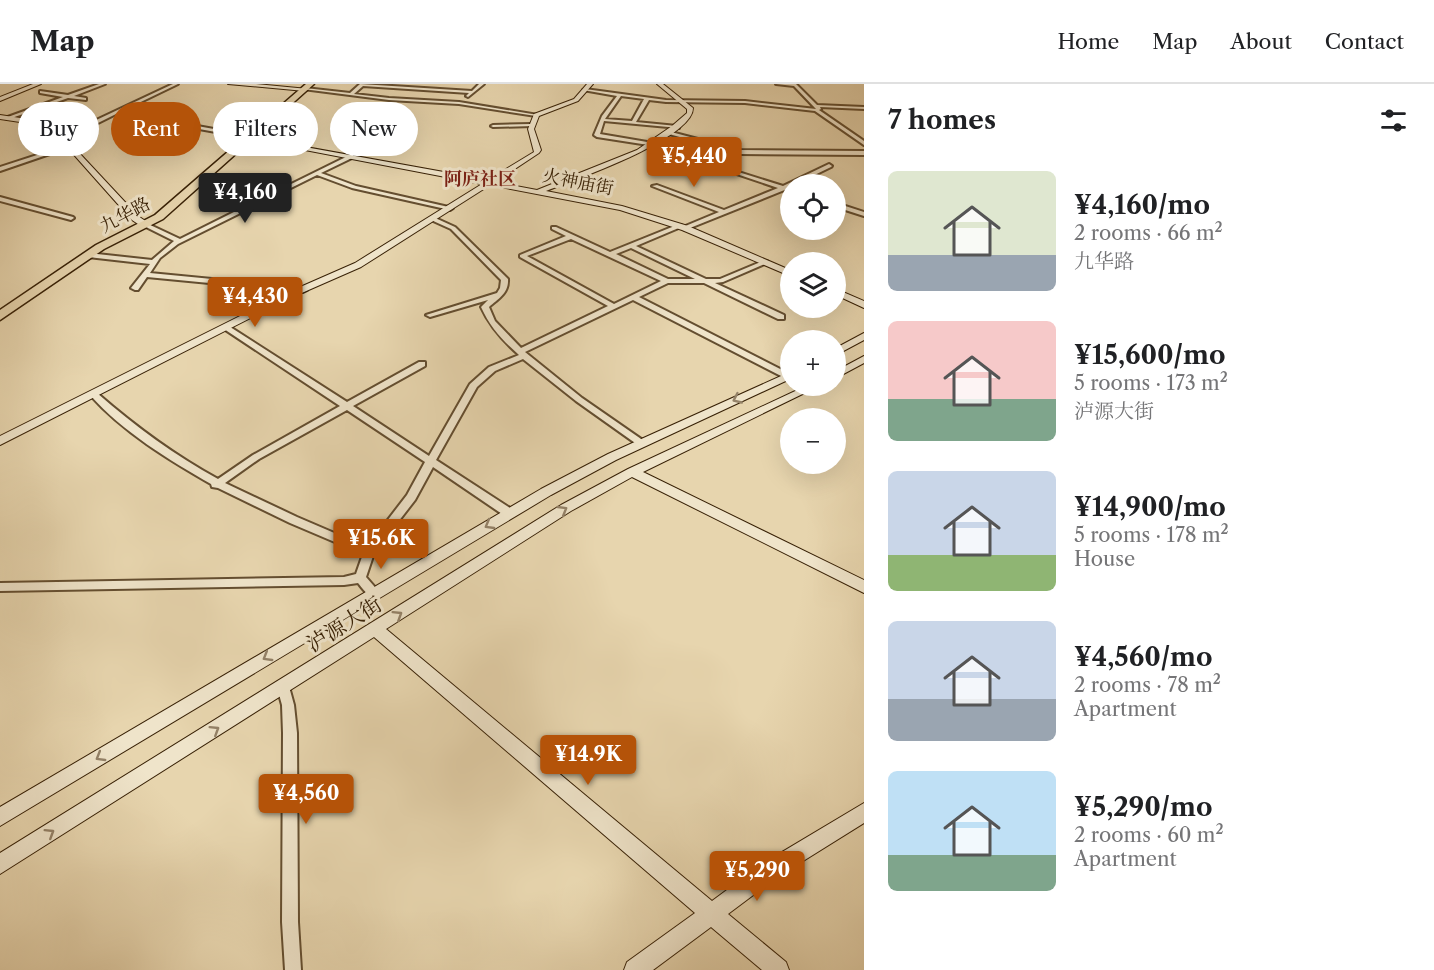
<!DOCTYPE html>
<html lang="en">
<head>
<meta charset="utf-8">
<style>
  :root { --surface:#fff; --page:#f6f6f6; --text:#202124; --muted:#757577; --line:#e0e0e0; --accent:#b45309 }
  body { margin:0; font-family:"Libre Caslon Text","Noto Serif SC",serif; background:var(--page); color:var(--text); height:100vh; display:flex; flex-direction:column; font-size:22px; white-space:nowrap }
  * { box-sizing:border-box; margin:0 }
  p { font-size:20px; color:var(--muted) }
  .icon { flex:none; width:33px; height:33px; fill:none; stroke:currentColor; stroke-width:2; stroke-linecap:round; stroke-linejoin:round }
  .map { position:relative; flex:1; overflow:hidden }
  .drawer { display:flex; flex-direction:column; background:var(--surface); width:570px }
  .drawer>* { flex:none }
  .banner { position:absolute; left:18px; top:18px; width:570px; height:54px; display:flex; gap:12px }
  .fabs { position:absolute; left:780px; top:90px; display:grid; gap:12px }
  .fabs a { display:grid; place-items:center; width:66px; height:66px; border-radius:50%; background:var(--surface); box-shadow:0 6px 24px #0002; font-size:30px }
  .price { position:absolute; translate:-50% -51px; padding:0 14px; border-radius:6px; background:var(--accent); color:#fff; font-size:20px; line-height:39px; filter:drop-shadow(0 2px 3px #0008) }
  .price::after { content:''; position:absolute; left:50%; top:36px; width:18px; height:14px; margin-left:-9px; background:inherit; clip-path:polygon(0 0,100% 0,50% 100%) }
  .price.on { background:#222; color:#fff }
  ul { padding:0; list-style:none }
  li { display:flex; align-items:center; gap:18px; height:150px; padding:0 24px }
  li span { display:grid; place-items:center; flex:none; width:168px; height:120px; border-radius:9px; color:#555 }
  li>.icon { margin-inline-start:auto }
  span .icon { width:72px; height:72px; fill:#fffc; stroke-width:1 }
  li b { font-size:26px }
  h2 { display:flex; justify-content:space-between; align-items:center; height:72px; padding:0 24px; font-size:26px }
  .pill { padding:0 21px; border-radius:27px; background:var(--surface); box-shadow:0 6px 24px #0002; font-size:21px; line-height:54px }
  .pill.on { background:var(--accent); color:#fff }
  header { display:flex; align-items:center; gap:36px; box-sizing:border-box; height:84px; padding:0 30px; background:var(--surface); border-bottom:2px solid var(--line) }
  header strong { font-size:28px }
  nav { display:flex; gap:33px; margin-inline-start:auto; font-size:21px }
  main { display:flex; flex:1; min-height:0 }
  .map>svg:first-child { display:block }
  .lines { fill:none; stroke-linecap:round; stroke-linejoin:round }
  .street-casing { stroke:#644e30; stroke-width:4 }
  .secondary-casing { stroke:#382106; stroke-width:2 }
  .highway-casing { stroke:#382106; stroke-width:3 }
  .street { fill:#efe4ca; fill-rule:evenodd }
  .secondary { fill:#efe4ca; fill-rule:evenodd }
  .highway { fill:#e7d5ae; fill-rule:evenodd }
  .oneway { stroke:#948268 }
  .labels { text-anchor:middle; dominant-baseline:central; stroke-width:6; stroke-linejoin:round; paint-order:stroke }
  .far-neighbourhood-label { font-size:18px; font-weight:bold; fill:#7a1f14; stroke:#efe4ca }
  .far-street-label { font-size:18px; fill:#382106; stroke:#efe4ca }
  .street-label { font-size:21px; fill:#382106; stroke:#efe4ca }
</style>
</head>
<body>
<header>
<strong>Map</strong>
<nav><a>Home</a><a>Map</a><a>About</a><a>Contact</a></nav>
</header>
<main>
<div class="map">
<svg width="864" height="886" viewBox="0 0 864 886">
  <rect width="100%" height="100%" fill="#e7d5ae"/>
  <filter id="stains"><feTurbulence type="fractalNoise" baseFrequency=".00333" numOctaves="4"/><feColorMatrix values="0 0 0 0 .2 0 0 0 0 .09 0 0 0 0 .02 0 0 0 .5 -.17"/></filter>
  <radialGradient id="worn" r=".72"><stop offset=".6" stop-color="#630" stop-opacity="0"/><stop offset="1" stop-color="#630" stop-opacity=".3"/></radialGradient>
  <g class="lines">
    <g class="street-casing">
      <g id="street">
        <path d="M99,0H105L74,12L86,14V16L68,14L9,35L5,34L63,13L40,9V7L68,11Z"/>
        <path d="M173,0H178L120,28L247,51L249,54L116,30L96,40L58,50L56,49L92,38Z"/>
        <path d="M360,0L472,7L479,0H484L468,13L466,12L469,9L363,2L354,10L389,14L459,18L538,31L536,32L459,20L389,16L303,5L305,4L350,9Z"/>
        <path d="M776,0H796L817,21L864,23V25L820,23L821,25L819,26L864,57V61L815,27L745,19L666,18L649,16L636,38L677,42L679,44L604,37L600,50L653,59L655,62L597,53L594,51L602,32L617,12L583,6L585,5L666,16L745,17L816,25L794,2ZM621,12L644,15L632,37L605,35Z"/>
        <path d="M531,40L533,42L493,43L491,42L493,41Z"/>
        <path d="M671,48L740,66L864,67V71L740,70L669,50Z"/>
        <path d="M68,61L73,62L0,87V83Z"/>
        <path d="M352,70L354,73L321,89L356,102L453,124L450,126L352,104L317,91L178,160L160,174L150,189L306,204L307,206L303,208L147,193L138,206H135L131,204L150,180L88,173L85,171L88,169L152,176L174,157L142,141V139H146L180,155L270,110L230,100L203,97L200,95L201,94L230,96L275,108Z"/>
        <path d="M829,80L832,82L831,83L796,100H790V103L787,105L685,146L682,144L683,143L719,128L652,102L657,101L724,126L778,104L716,83V81L783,102Z"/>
        <path d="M0,113L73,133L74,134L71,136L0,117Z"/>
        <path d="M836,119L864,128V132L836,123Z"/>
        <path d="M433,133L455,143L508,195C509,209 498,215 489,223L495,237L521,264L608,222L520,173V171L566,152L552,145V143H556L610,168L677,141H681V143L636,162L706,195H720L763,177H767V179L723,198L715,199L784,231V235H778L704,199H668L639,213L790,290V294H785L633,216L525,268L582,314L644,357L646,359L644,361H638L576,317L523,275L495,287L477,303L436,376L513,426L514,429L509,433L505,432L433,383L415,416L374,469L366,493L380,509L378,512C369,515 363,505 358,499L344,501L0,507V499L344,493L356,490L363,470L290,439L218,404L212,403L211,400C169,376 123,348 90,311L91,309H97C135,342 174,371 218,395L253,371L340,322L224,245L223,243L227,241L347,318L419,278H425V282L353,322L429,372L470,300L489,283L519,271C503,257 490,243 481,223L488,216L430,233L426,231L497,209L500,204L501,196L451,145L431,136L430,135ZM571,155L661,197L614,220L527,172ZM631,164L695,195H668L616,170ZM347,326L425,378L407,411L367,463L297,433L225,399L259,375Z"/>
        <path d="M283,597L288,599L294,621L297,649L298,838L301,886H285L282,838L283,649L282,621L277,603L278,599Z"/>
      </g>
    </g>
    <g class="secondary-casing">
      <g id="secondary">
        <path d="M33,0H41L0,17V13Z"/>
        <path d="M228,0H256L308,5L305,7Z"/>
        <path d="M587,0H593L578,17L539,32L534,45L541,66L539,69L495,98L537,106L637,66L672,42L687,29V25L657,0H663L693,24C693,55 572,97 546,107L622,122L688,142L790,186V192L682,146L620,126L490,101L361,183L288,215L0,361V352L282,211L355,179L482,100L247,55L245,52L488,96L534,68L528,45L534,30L574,15Z"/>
        <path d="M0,31L41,37L55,43L138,132L147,138V142H141L132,136L51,45L40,41L0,35Z"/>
        <path d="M836,205L864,217V224L836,211Z"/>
        <path d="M864,249V256L836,271V264Z"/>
        <path d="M864,272V279L836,294V287Z"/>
        <path d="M790,288V295L616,376L551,411L0,742V723L541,405L608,370Z"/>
        <path d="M806,302H819L643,388L864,496V509L632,393L571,427L386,545L712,817L762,780L864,719V739L776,794L728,830L786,878L789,886H762L711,843L653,886H624L627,878L695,829L374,553L0,790V769L561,421L628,385Z"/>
      </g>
    </g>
    <g class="highway-casing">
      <path id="highway" d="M306,0H314L163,135L104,165L0,236V226L96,161L155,131Z"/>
    </g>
    <use href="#street" class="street"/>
    <use href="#secondary" class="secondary"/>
    <use href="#highway" class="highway"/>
  </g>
  <defs><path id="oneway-chevron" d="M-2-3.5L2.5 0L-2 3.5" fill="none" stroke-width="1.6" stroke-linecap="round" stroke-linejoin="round" transform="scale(1.5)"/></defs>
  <g class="oneway">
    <use href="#oneway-chevron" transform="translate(737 315) rotate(155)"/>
    <use href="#oneway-chevron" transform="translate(563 426) rotate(-31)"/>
    <use href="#oneway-chevron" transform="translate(489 441) rotate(150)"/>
    <use href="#oneway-chevron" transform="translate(398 531) rotate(-32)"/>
    <use href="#oneway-chevron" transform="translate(267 573) rotate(149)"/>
    <use href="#oneway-chevron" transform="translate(215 646) rotate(-32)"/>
    <use href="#oneway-chevron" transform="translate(100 673) rotate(149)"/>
    <use href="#oneway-chevron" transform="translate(50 749) rotate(-32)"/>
  </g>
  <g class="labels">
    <g class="far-neighbourhood-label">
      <text x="480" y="95">阿庐社区</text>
    </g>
    <g class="far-street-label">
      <text transform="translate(578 98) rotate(11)">火神庙街</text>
      <text transform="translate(125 131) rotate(-28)">九华路</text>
    </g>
    <g class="street-label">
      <text transform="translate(344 540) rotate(-32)">泸源大街</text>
    </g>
  </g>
  <rect width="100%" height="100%" filter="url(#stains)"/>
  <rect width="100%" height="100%" fill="url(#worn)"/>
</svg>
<div class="fabs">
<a><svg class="icon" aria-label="locate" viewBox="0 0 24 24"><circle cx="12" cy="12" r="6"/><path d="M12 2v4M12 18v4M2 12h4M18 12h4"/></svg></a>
<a><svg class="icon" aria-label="layers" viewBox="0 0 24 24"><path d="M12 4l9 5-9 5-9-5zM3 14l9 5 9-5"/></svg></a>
<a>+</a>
<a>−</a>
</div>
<b class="price" style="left:694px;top:104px">¥5,440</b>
<b class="price on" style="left:245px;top:140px">¥4,160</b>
<b class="price" style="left:255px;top:244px">¥4,430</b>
<b class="price" style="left:381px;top:486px">¥15.6K</b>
<b class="price" style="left:588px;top:702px">¥14.9K</b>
<b class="price" style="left:306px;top:741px">¥4,560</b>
<b class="price" style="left:757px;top:818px">¥5,290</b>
<div class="banner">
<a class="pill">Buy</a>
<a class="pill on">Rent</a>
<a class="pill">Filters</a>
<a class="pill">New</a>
</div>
</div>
<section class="drawer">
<h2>7 homes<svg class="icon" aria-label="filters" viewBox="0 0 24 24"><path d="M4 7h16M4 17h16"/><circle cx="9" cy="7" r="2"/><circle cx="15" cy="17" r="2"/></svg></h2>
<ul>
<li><span style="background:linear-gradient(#dfe7d0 70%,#9aa5b1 0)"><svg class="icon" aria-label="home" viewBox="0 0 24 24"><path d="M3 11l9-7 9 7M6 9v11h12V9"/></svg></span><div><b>¥4,160/mo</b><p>2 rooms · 66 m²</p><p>九华路</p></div></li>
<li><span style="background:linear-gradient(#f6c9c9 65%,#7fa58c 0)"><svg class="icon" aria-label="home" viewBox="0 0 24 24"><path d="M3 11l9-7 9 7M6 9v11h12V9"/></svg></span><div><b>¥15,600/mo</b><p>5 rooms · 173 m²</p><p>泸源大街</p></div></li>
<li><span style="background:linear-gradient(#c9d6e8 70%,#8fb573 0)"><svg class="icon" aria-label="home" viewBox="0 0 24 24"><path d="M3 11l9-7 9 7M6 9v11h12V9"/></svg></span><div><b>¥14,900/mo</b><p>5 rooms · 178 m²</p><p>House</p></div></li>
<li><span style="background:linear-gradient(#c9d6e8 65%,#9aa5b1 0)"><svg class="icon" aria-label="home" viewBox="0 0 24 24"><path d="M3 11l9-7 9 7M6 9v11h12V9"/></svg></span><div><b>¥4,560/mo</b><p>2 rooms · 78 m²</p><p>Apartment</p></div></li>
<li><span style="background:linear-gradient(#bfe0f5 70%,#7fa58c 0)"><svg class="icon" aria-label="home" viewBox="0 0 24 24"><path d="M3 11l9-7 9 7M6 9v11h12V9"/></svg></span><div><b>¥5,290/mo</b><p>2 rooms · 60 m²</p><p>Apartment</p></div></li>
</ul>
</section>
</main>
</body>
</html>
